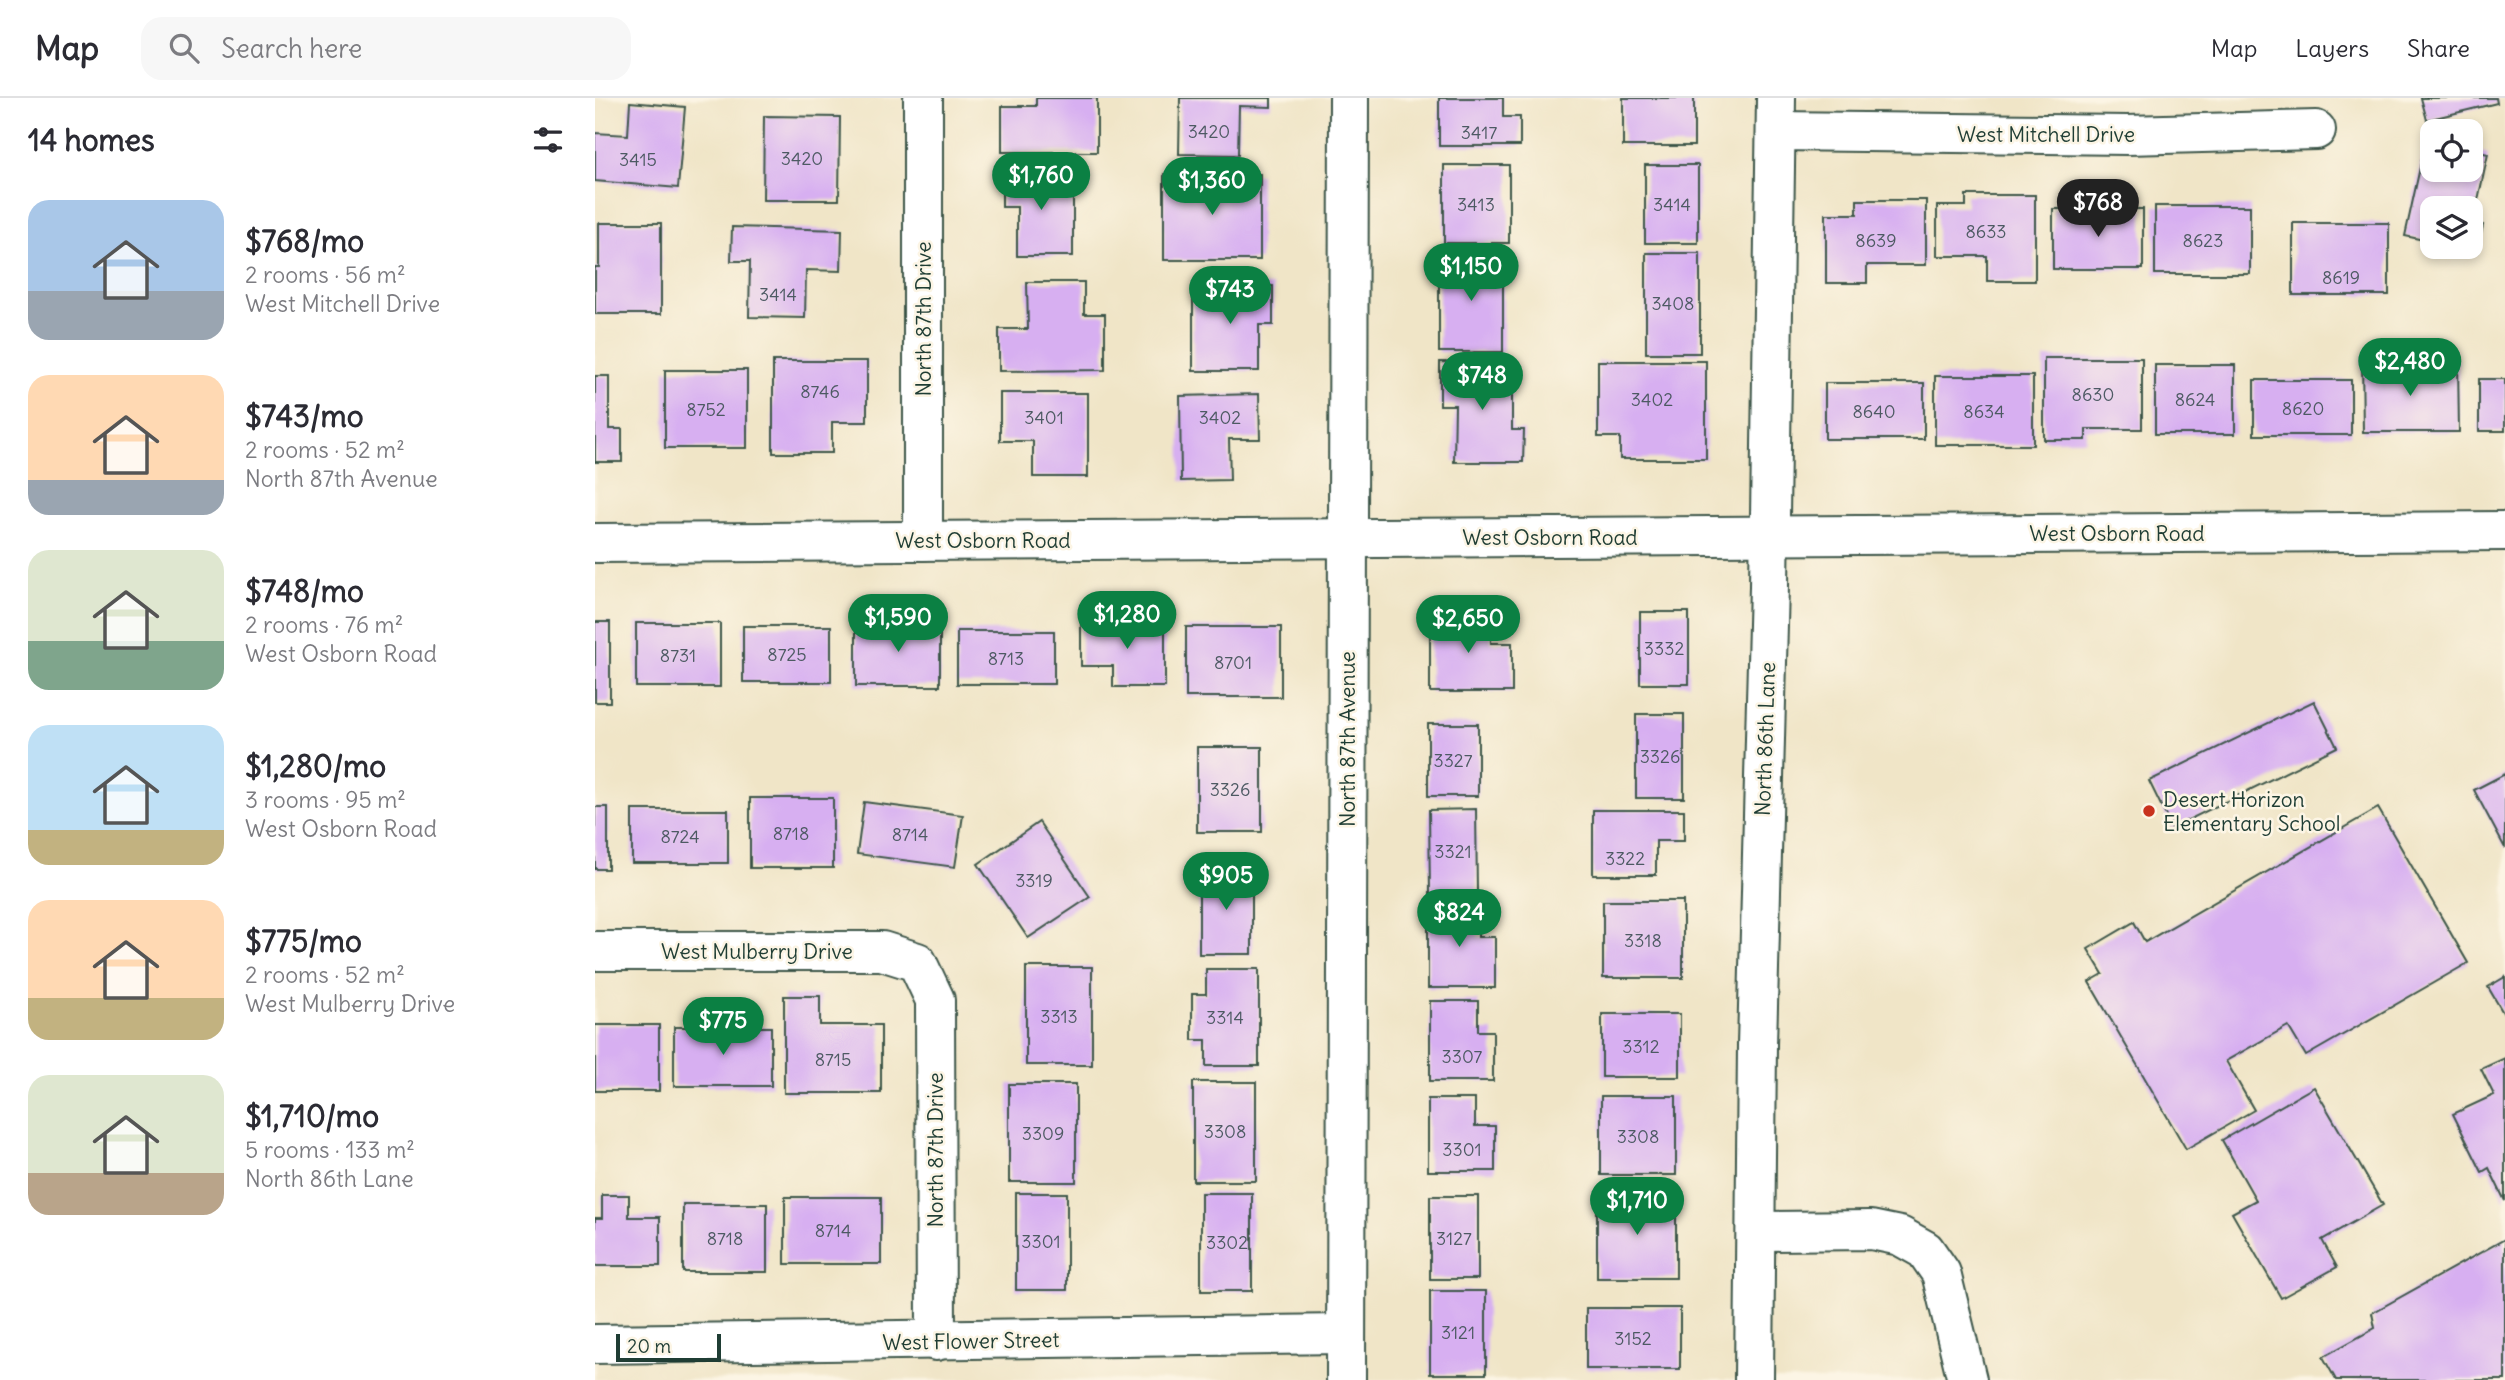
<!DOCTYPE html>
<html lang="en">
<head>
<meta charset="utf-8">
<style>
  :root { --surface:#fff; --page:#f7f7f7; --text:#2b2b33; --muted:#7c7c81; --line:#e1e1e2; --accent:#0b8043 }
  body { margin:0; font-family:Delius,sans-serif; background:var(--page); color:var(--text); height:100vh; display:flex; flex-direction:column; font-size:26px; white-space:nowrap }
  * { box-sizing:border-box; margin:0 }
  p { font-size:23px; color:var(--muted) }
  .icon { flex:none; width:38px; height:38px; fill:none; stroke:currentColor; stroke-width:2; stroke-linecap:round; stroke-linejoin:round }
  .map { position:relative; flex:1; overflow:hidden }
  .details { display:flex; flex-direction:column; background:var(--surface); width:595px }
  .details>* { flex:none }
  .fabs { position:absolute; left:1825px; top:21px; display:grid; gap:14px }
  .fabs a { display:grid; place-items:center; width:63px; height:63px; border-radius:14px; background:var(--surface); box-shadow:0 4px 10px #0003; font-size:35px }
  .scale { position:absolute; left:21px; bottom:18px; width:105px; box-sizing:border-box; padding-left:7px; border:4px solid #1f3d34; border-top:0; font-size:19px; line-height:24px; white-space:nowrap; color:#1f3d34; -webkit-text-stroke:5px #fcf5e5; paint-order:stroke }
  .price { position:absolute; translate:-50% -60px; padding:0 16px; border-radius:24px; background:var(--accent); color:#fff; font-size:23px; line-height:46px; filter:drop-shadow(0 2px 4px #0008) }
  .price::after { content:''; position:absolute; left:50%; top:42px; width:21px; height:16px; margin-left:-10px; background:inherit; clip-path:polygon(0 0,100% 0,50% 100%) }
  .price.selected { background:#222; color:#fff }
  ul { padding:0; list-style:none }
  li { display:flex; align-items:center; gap:21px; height:175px; padding:0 28px }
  li span { display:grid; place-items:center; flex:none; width:196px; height:140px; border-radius:21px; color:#555 }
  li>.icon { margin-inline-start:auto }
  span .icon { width:84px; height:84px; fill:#fffc; stroke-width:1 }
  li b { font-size:30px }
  h2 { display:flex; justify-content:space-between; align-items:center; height:84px; padding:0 28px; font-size:30px }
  header { display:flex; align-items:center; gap:42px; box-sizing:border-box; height:98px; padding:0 35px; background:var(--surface); border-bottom:2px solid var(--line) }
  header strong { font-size:33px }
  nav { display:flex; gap:38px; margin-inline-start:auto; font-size:24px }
  .search { width:490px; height:63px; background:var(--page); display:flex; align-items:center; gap:18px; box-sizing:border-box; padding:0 24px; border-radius:21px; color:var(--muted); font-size:26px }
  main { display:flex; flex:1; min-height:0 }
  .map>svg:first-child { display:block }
  .building { fill:#d7aff1 }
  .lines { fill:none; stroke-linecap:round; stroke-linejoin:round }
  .minor-casing { stroke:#3e564a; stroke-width:42 }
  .minor { stroke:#fff; stroke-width:38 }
  .poi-dot { fill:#c8321e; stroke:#fcf5e5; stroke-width:2.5 }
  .labels { text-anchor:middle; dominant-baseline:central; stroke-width:5; stroke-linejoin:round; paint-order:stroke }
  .number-label { font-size:18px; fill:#4d5a63 }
  .street-label { font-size:21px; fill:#1f3d34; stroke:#fcf5e5 }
  .poi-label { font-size:21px; fill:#1f3d34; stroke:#fcf5e5; text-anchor:start }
</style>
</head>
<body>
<header>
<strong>Map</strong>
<div class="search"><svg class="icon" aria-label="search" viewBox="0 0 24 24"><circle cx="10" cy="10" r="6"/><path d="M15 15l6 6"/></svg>Search here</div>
<nav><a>Map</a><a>Layers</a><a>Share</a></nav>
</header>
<main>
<section class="details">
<h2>14 homes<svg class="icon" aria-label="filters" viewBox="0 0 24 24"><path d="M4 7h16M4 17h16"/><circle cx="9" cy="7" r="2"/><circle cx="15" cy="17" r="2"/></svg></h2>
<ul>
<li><span style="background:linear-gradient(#a9c7e8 65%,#9aa5b1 0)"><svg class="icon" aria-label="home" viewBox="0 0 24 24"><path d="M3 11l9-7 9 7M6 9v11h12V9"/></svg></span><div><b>$768/mo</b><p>2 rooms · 56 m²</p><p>West Mitchell Drive</p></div></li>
<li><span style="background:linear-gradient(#ffd9b3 75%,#9aa5b1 0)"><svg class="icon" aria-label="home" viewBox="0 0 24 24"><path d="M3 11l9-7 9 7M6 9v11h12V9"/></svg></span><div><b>$743/mo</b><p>2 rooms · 52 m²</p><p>North 87th Avenue</p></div></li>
<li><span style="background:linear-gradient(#dfe7d0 65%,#7fa58c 0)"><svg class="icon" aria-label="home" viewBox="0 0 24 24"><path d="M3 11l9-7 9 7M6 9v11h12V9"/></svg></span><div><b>$748/mo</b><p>2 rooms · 76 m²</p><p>West Osborn Road</p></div></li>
<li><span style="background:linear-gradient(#bfe0f5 75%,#c2b280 0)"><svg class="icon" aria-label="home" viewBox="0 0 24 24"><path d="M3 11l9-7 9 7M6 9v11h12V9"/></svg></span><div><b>$1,280/mo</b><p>3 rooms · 95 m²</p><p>West Osborn Road</p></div></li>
<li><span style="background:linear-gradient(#ffd9b3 70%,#c2b280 0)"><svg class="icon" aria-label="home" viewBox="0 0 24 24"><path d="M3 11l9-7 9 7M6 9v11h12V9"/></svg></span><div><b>$775/mo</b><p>2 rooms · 52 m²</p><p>West Mulberry Drive</p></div></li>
<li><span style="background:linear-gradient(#dfe7d0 70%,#b9a48a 0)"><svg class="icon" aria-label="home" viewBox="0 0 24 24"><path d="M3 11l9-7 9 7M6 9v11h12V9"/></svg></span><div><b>$1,710/mo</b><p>5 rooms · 133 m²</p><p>North 86th Lane</p></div></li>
</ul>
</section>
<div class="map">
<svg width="1910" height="1282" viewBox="0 0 1910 1282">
  <rect width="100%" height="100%" fill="#fcf5e5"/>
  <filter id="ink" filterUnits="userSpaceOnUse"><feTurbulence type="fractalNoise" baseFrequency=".0143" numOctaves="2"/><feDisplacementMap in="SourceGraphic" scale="14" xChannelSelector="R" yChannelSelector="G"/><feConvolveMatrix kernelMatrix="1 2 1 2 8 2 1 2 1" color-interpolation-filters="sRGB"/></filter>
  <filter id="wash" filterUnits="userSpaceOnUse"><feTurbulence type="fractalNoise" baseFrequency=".00686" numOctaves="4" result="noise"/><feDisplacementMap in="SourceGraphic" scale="28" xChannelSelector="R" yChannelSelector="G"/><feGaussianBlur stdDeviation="1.57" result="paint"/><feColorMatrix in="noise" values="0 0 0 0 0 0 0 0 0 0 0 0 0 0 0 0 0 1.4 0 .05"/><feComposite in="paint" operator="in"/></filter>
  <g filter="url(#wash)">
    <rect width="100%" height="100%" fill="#f0e5c7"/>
    <g id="blocks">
      <g class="building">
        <path d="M441,0H502V54H407V8H441Z"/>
        <path d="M585,0H676V9L644,8L643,57L584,56Z"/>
        <path d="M844,0H908V19H925V48H844Z"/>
        <rect x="1028" y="0" width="71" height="48"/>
        <path d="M1826,0H1901L1902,5L1832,22Z"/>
        <path d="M35,4L90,9L83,90L0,83V35L33,37Z"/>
        <path d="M169,18L245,19L244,102H168Z"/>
        <path d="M1831,42L1838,44V72H1876V52L1893,56L1878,125L1888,127L1882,154L1865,150L1876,149V110H1838V144L1810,138Z"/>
        <rect x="849" y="67" width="65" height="78"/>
        <rect x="1050" y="67" width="53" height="78"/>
        <path d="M407,75H478V158H422V109H407Z"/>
        <rect x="569" y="76" width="96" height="86"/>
        <path d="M1371,97H1440V183H1392V158H1342V108H1371Z"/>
        <path d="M1262,102H1331V167H1272V185H1231V116H1262Z"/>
        <rect x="1560" y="108" width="95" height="68"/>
        <rect x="1458" y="111" width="90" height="60"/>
        <path d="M4,125H66V216H0V169H4Z"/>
        <rect x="1698" y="125" width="96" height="72"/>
        <path d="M137,129L247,132L246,173L211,172L210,220L154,219L155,163H136Z"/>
        <rect x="844" y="155" width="64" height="99"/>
        <rect x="1051" y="155" width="54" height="100"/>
        <path d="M432,184H489V216H510V272L404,273V231H433Z"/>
        <path d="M598,188H678V227H664V273H598Z"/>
        <path d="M1767,258H1799V277H1834V262H1863L1864,334H1768Z"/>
        <path d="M1449,260H1547V331H1491V342H1449Z"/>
        <path d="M178,263H272V324H237V355H178Z"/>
        <path d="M1003,263H1111V361H1025V339H1003Z"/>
        <path d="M845,264L917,265V332H929L928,364H859L860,307H845Z"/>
        <rect x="1560" y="267" width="80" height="69"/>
        <rect x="70" y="272" width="82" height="78"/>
        <path d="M0,278H14V331H27V364H0Z"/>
        <rect x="1340" y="278" width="98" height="69"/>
        <rect x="1884" y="281" width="26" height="52"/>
        <rect x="1659" y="282" width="97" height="55"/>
        <rect x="1230" y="285" width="99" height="56"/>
        <path d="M405,295H493V379H438V343H405Z"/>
        <path d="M664,296L665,341H634L635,382L586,383L585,298Z"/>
        <path d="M835,514H896V545H917V594H835Z"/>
        <rect x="1045" y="514" width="49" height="72"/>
        <path d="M486,523H570V589H518V568H486Z"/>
        <rect x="0" y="524" width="15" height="80"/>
        <rect x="261" y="524" width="84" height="64"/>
        <rect x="41" y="525" width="84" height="64"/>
        <rect x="148" y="528" width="88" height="56"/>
        <rect x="591" y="529" width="95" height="70"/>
        <rect x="362" y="533" width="97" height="53"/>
        <path d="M1719,603L1742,649L1577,730L1554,683Z"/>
        <rect x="1041" y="616" width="48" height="84"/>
        <rect x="833" y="626" width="50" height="72"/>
        <rect x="602" y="649" width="65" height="85"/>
        <path d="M1910,676V750L1879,692Z"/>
        <rect x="155" y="700" width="83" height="70"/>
        <path d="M269,704L368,717L360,769L262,756Z"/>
        <rect x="0" y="709" width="13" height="62"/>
        <path d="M1783,710L1873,865L1711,958L1693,928L1631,963L1659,1012L1591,1051L1494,884L1508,876L1493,851L1539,824L1550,844Z"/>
        <path d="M881,711L882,795L835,796L834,712Z"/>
        <rect x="37" y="712" width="96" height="53"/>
        <path d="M998,712H1089V743H1061V777H998Z"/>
        <path d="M444,724L495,799L433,840L383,766Z"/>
        <rect x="604" y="772" width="53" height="84"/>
        <rect x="1008" y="803" width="80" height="77"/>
        <path d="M833,807H883V839H900V890H833Z"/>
        <rect x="431" y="869" width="66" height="98"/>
        <path d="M611,871H664V968H611V942H597V896H611Z"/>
        <path d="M1910,879V918L1893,889Z"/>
        <path d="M189,898H225V927H286V995H189Z"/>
        <path d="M835,903H883V933H898V983H835Z"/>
        <rect x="1007" y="916" width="78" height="63"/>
        <rect x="0" y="927" width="64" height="66"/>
        <rect x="79" y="929" width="97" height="59"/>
        <path d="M1910,960V1103L1894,1070L1887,1074L1858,1016L1899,997L1886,971Z"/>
        <rect x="598" y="984" width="63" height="99"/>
        <rect x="414" y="986" width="67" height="98"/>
        <path d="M1719,989L1788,1107L1727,1142L1742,1169L1686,1200L1637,1115L1661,1102L1627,1042Z"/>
        <rect x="1006" y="998" width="75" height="79"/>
        <path d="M833,1001H880V1028H900V1073H833Z"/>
        <rect x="421" y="1095" width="51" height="97"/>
        <rect x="606" y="1095" width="51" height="98"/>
        <path d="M7,1097H34V1119H65V1168H0V1120H7Z"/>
        <rect x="835" y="1098" width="48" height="83"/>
        <rect x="1002" y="1098" width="79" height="82"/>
        <rect x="190" y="1099" width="96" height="67"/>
        <rect x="88" y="1106" width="84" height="68"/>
        <path d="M1910,1141V1282H1741L1728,1259L1780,1230L1777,1215Z"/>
        <rect x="835" y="1193" width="56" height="83"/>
        <rect x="991" y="1210" width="94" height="61"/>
      </g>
    </g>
  </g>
  <g filter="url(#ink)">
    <use href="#blocks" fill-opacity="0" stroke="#3e564a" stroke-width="2"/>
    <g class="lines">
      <g class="minor-casing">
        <g id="minor">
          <path d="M328,0V443"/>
          <path d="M1181,33L1532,37L1721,32"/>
          <path d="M0,445L1910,433"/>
          <path d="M0,853H287L322,864L340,902L341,1243"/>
          <path d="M1161,1133L1276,1132L1305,1138L1330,1152L1346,1175L1372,1282"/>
          <path d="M0,1246L751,1236"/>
          <path d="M751,1282L754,0"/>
          <path d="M1159,1282L1162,947L1174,488L1181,0"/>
        </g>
      </g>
      <use href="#minor" class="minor"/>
    </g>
  </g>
  <circle class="poi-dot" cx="1554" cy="713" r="7"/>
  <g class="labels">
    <g class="number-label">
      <text x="614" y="33">3420</text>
      <text x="884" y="34">3417</text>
      <text x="207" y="60">3420</text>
      <text x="43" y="61">3415</text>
      <text x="881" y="106">3413</text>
      <text x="1077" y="106">3414</text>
      <text x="1391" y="133">8633</text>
      <text x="1281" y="142">8639</text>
      <text x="1608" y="142">8623</text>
      <text x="1746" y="179">8619</text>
      <text x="183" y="196">3414</text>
      <text x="1078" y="205">3408</text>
      <text x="225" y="293">8746</text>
      <text x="1498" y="296">8630</text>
      <text x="1057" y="301">3402</text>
      <text x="1600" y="301">8624</text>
      <text x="1708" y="310">8620</text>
      <text x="111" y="311">8752</text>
      <text x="1279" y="313">8640</text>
      <text x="1389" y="313">8634</text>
      <text x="449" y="319">3401</text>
      <text x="625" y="319">3402</text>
      <text x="1069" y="550">3332</text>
      <text x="192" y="556">8725</text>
      <text x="83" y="557">8731</text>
      <text x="411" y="560">8713</text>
      <text x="638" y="564">8701</text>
      <text x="1065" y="658">3326</text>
      <text x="858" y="662">3327</text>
      <text x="635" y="691">3326</text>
      <text x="196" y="735">8718</text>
      <text x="315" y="736">8714</text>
      <text x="85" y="738">8724</text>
      <text x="858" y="753">3321</text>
      <text x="1030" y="760">3322</text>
      <text x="439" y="782">3319</text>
      <text x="1048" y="842">3318</text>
      <text x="464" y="918">3313</text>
      <text x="630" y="919">3314</text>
      <text x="1046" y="948">3312</text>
      <text x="867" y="958">3307</text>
      <text x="238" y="961">8715</text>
      <text x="630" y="1033">3308</text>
      <text x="448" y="1035">3309</text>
      <text x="1043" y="1038">3308</text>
      <text x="867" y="1051">3301</text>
      <text x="238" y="1132">8714</text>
      <text x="130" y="1140">8718</text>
      <text x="859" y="1140">3127</text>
      <text x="446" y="1143">3301</text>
      <text x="632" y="1144">3302</text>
      <text x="863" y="1234">3121</text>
      <text x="1038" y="1240">3152</text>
    </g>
    <g class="street-label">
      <text x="1451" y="36">West Mitchell Drive</text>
      <text transform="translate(328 221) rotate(-90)">North 87th Drive</text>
      <text x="1522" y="435">West Osborn Road</text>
      <text x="955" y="439">West Osborn Road</text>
      <text x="388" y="442">West Osborn Road</text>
      <text transform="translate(752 641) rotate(-90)">North 87th Avenue</text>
      <text transform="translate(1170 641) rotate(-88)">North 86th Lane</text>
      <text x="162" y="853">West Mulberry Drive</text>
      <text transform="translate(340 1052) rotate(-90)">North 87th Drive</text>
      <text transform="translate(376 1243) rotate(-1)">West Flower Street</text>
    </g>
    <g class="poi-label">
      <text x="1568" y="701">Desert Horizon<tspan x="1568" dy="24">Elementary School</tspan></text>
    </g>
  </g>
</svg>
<div class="fabs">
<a><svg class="icon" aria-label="locate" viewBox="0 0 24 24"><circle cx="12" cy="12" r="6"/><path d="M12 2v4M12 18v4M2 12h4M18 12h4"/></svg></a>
<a><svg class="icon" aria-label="layers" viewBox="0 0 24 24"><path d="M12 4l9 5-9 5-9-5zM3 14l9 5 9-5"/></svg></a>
</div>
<div class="scale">20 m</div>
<b class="price" style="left:446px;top:114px">$1,760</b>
<b class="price" style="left:617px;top:119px">$1,360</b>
<b class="price selected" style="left:1503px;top:141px">$768</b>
<b class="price" style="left:876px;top:205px">$1,150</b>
<b class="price" style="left:635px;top:228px">$743</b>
<b class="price" style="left:1815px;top:300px">$2,480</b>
<b class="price" style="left:887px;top:314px">$748</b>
<b class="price" style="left:532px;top:553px">$1,280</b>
<b class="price" style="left:303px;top:556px">$1,590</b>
<b class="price" style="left:873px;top:557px">$2,650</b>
<b class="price" style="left:631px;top:814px">$905</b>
<b class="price" style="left:864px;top:851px">$824</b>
<b class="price" style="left:128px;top:959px">$775</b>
<b class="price" style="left:1042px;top:1139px">$1,710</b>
</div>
</main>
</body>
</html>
